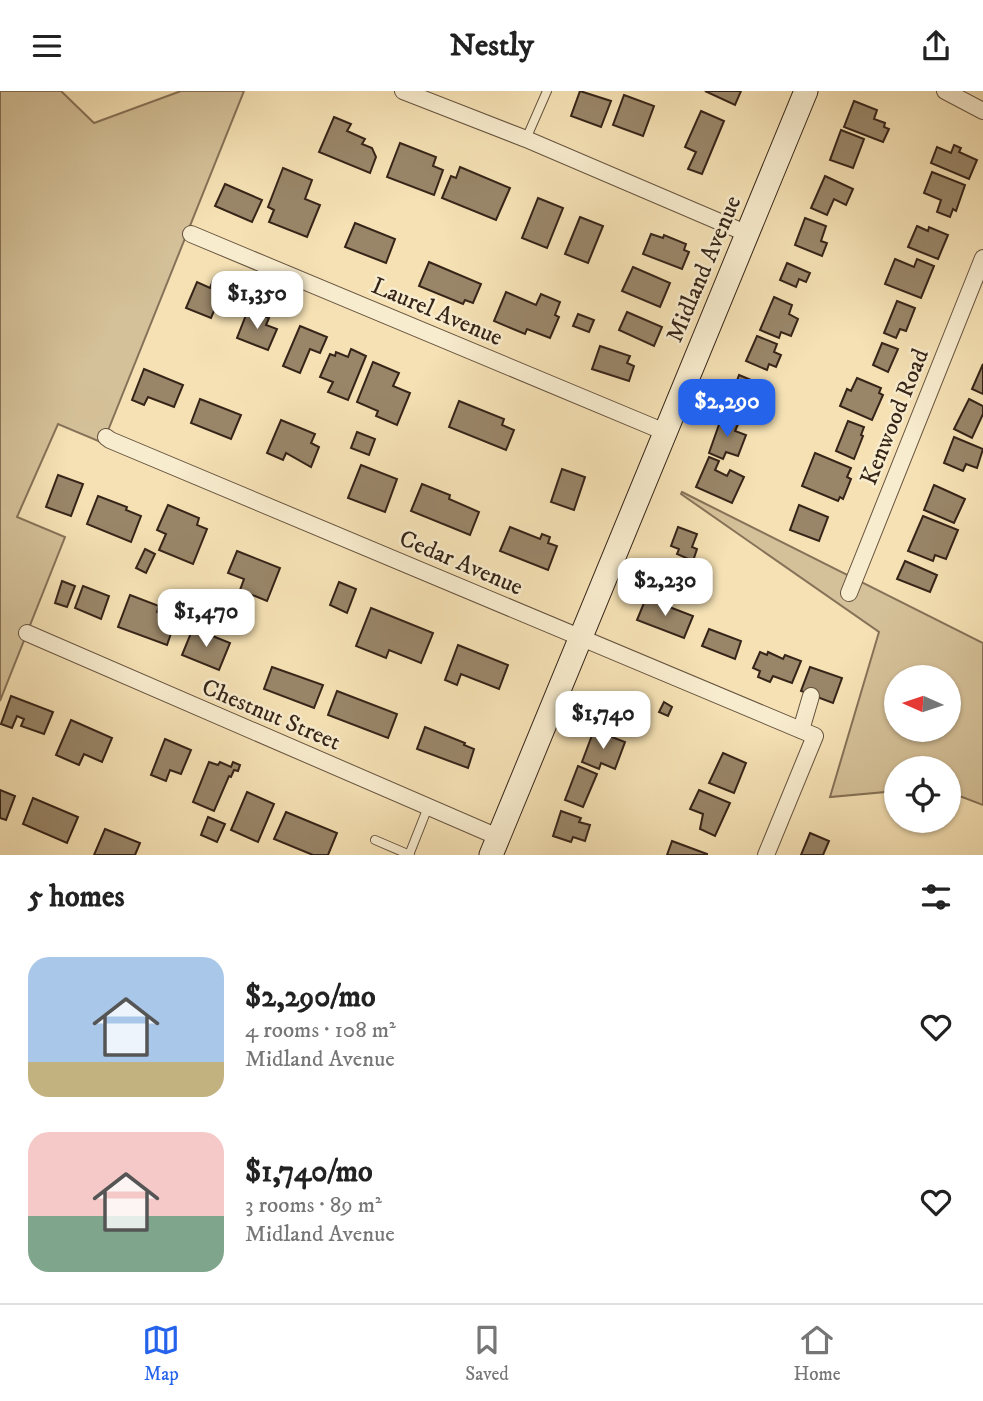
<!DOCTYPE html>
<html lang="en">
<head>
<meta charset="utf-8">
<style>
  :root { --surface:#fff; --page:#f6f6f6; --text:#222; --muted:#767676; --line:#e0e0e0; --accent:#2563eb }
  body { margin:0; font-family:"IM FELL DW Pica",serif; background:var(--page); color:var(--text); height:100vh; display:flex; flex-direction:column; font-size:26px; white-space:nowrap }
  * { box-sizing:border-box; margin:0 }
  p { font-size:23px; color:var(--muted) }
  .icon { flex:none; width:38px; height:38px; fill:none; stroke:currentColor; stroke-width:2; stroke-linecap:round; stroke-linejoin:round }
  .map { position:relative; height:764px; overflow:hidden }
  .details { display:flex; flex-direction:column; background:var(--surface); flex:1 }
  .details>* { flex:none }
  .needle { width:46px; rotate:273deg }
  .controls { position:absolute; left:884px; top:574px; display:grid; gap:14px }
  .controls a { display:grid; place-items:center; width:77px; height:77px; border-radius:50%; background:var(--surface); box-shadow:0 2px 5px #0004; font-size:35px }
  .price { position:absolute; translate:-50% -60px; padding:0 16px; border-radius:14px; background:#fff; color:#222; font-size:23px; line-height:46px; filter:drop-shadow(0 2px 4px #0008) }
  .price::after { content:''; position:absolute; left:50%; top:42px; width:21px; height:16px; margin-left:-10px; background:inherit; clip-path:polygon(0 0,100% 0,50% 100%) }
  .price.on { background:var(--accent); color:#fff }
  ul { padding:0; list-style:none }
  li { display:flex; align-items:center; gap:21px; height:175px; padding:0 28px }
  li span { display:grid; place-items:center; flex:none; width:196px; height:140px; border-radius:21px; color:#555 }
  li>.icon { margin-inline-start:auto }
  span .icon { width:84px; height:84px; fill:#fffc; stroke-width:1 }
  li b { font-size:30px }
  h2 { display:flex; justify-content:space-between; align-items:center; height:84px; padding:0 28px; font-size:30px }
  header { display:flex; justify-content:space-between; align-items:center; height:91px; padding:0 28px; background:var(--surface); font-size:32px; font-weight:700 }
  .tabs { display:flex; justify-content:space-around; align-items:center; height:98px; border-top:2px solid var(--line); background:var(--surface); font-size:19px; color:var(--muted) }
  .tabs a { display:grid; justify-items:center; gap:4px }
  .tabs .on { color:var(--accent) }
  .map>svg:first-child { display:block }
  .green { fill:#d5c199; stroke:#867258; stroke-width:2; fill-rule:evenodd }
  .building { fill:#998669; stroke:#362418; stroke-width:2 }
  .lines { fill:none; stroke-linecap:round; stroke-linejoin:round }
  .lane-casing { stroke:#66533f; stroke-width:10 }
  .street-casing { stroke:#66533f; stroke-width:18 }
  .secondary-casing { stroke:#362418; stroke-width:25 }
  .lane { stroke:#f8ecce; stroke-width:8 }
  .street { stroke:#f8ecce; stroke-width:16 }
  .secondary { stroke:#f8ecce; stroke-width:23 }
  .labels { text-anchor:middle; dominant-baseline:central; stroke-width:5; stroke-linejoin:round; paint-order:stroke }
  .street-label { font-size:24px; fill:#362418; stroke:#f8ecce }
</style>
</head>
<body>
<header><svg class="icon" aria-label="menu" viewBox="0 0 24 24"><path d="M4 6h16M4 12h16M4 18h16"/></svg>Nestly<svg class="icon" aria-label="share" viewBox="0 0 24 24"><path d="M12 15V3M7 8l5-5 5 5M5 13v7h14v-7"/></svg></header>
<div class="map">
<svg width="983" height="764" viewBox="0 0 983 764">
  <rect width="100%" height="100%" fill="#f5e1b4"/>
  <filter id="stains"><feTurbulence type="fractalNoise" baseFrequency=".00286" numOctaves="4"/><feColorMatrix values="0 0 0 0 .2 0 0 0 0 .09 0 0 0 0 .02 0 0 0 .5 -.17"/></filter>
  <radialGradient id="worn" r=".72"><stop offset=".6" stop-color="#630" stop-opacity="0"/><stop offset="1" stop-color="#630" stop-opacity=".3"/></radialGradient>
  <g class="green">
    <path d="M0,0H61L94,32L181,0H244L103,352L58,333L17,426L65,446L0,610Z"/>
    <path d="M682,401L983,552V714L949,701L948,677H896V700L830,706L879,541L681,403ZM896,586H948V639H896Z"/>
  </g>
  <g class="building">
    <path d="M580,0L611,10L601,36L571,25Z"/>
    <path d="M705,0H741L735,14Z"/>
    <path d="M624,4L654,15L643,45L613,34Z"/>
    <path d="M854,10L877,19L874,28L885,32L884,36L889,38L883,51L844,36Z"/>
    <path d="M701,20L724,30L702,83L688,78L696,61L685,56Z"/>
    <path d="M334,26L351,33L347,40L365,48L362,53L372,57L376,66L370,82L319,61Z"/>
    <path d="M841,39L864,48L853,77L830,69Z"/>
    <path d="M400,52L436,66L433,75L443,79L434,104L387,86Z"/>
    <path d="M954,54L961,57L959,61L977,69L969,88L931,72L937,56L951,62Z"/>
    <path d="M460,76L510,97L496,129L442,107L451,85L456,87Z"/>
    <path d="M283,77L312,89L305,108L320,114L307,146L269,131L274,119L268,116Z"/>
    <path d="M932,81L965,94L956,120L953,118L950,126L937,121L941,109L924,102Z"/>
    <path d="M825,85L853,98L846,114L834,108L827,124L811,117Z"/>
    <path d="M225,93L262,109L252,131L215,115Z"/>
    <path d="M538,107L563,117L547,157L522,147Z"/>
    <path d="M580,126L603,135L588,172L565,163Z"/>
    <path d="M805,127L826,135L821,150L827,152L822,165L795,154Z"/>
    <path d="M355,132L395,148L386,172L345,156Z"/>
    <path d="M917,135L928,140L929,136L948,144L938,168L908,156Z"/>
    <path d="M651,143L663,147L664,144L686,153L684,159L689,161L682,178L643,163Z"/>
    <path d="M895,168L914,176L917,168L934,175L921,207L885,193Z"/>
    <path d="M429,171L481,193L473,212L465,209L463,213L419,195Z"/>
    <path d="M787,172L810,182L806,191L799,188L796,196L780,189Z"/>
    <path d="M633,176L670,192L660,216L622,200Z"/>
    <path d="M213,189L225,194L211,227L186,217L197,191L210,197Z"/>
    <path d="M506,201L536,214L541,203L560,211L555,224L559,226L550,247L527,238L525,243L494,230Z"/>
    <path d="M774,206L792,214L789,223L798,228L791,245L781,241L779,247L760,239Z"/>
    <path d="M897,210L915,217L906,240L900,238L896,247L884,242Z"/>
    <path d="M248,219L269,227L266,234L277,238L268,259L237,247Z"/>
    <path d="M627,221L662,236L654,255L619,239Z"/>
    <path d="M578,223L594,229L589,241L573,235Z"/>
    <path d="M300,235L327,246L320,262L310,258L300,282L283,275Z"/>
    <path d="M757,245L777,253L774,261L781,264L776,276L769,273L767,279L746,270Z"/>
    <path d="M882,252L898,258L888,281L873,274Z"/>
    <path d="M600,255L630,265L627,272L634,275L629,290L592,278Z"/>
    <path d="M351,258L366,265L348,309L328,301L333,291L320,286L330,263L335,265L336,261L348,266Z"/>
    <path d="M373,271L399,282L393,295L410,302L397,334L376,325L378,320L357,311Z"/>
    <path d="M983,273V303L972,298Z"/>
    <path d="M144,278L183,294L174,316L148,306L144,314L132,309Z"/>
    <path d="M739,284L756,291L753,300L758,302L749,324L721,313L730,290L736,292Z"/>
    <path d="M857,287L881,297L879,302L883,304L872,329L840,315L847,298L851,300Z"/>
    <path d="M200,308L241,324L231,348L191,332Z"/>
    <path d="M969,308L983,315V323L972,347L954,338Z"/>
    <path d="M459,310L504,328L502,334L514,339L506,359L449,336Z"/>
    <path d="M722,325L739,331L735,340L746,344L738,365L726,361L723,368L709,362Z"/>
    <path d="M281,329L315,343L311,352L319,356L311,376L286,362L283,369L267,362Z"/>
    <path d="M848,330L864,336L861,344L863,345L854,368L836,360Z"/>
    <path d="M357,341L375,348L369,364L351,357Z"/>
    <path d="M954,346L983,358L977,377L966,373L963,380L944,372Z"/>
    <path d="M815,362L851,377L847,386L851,388L843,408L840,406L838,410L802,395Z"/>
    <path d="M709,366L719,370L715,379L727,385L730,379L744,386L732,412L696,396Z"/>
    <path d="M361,374L397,388L385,421L348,407Z"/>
    <path d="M562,378L585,386L574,419L551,411Z"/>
    <path d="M58,384L83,393L71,425L46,416Z"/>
    <path d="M422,393L450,404L449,408L479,421L470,444L411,420Z"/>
    <path d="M934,394L965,408L954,432L924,419Z"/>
    <path d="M98,405L127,416L126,419L141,425L131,451L87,433Z"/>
    <path d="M168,414L199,427L197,434L207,438L193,473L159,459L166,443L157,439Z"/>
    <path d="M799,414L828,426L819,450L790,439Z"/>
    <path d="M923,425L958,439L946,468L935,464L933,470L908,460Z"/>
    <path d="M510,436L540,448L542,443L550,446L548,452L557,455L548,479L500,460Z"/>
    <path d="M678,436L697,443L692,456L697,458L693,470L677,463L679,458L671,455Z"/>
    <path d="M145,458L155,463L146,482L136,477Z"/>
    <path d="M237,460L280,477L267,510L240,499L244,488L228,482Z"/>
    <path d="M905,470L937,484L930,501L897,488Z"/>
    <path d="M663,471L693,484L689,493L679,489L670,510L656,504L659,496L654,494Z"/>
    <path d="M62,490L75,495L67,516L55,512Z"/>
    <path d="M339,491L356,498L347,522L330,514Z"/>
    <path d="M83,495L109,505L101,528L75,517Z"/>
    <path d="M130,504L159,515L157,521L176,528L167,554L118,536Z"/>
    <path d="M646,507L693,525L684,547L637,529Z"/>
    <path d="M371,517L433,542L421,572L389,559L386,567L356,555Z"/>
    <path d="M193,537L230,552L219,579L182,564Z"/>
    <path d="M709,538L741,550L735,568L702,555Z"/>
    <path d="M458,554L508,574L499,598L461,583L457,594L445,589Z"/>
    <path d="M760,561L767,564L768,561L783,568L785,564L801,570L792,592L773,585L770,591L758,586L760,580L753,577Z"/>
    <path d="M272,576L323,594L314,617L264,598Z"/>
    <path d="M810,576L842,587L833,612L801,600Z"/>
    <path d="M337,600L397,623L388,647L328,624Z"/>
    <path d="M11,605L53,621L44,643L21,635L24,628L17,625L12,637L1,633Z"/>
    <path d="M608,609L637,621L631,638L601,626Z"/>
    <path d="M664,611L672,616L668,625L659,621Z"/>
    <path d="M71,629L112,647L102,671L84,663L79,674L56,664Z"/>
    <path d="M425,636L465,652L464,654L474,658L468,677L417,658Z"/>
    <path d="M594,639L625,651L615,678L601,672L599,678L582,671Z"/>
    <path d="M165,648L191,659L181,683L170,679L166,690L151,684Z"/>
    <path d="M723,662L746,672L734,702L709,692Z"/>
    <path d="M209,671L218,674L220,671L231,676L233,671L240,674L238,680L234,679L231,686L229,685L214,720L193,711Z"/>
    <path d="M578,675L597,683L583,716L565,709Z"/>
    <path d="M0,699L15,705L6,729L0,727Z"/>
    <path d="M699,699L730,712L715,745L700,738L703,723L690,718Z"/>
    <path d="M247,701L274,713L258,751L231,739Z"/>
    <path d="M33,707L78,726L67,752L23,733Z"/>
    <path d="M561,720L581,727L579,731L590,734L585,750L573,746L571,751L553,745Z"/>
    <path d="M286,721L337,742L328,764H313L274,748Z"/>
    <path d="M208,726L225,733L217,751L201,744Z"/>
    <path d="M105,738L140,752L135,764H94Z"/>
    <path d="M810,742L829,750L823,764H801Z"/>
    <path d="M672,750L707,763V764H667Z"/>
  </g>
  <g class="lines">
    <g class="lane-casing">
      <g id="lane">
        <path d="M526,48L547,0"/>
        <path d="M375,749L410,764"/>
        <path d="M409,764L428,716"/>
      </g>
    </g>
    <g class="street-casing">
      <g id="street">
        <path d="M403,0L526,48L748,143"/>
        <path d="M945,0L983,20"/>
        <path d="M191,143L665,341"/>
        <path d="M106,346L110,349L815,645L766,764"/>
        <path d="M849,502L983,167"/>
        <path d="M27,542L498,746"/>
        <path d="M801,639L811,605"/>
      </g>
    </g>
    <g class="secondary-casing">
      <path id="secondary" d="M491,764L806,0"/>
    </g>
    <use href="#lane" class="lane"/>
    <use href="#street" class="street"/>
    <use href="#secondary" class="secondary"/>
  </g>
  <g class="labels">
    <g class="street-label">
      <text transform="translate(704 178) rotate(-67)">Midland Avenue</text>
      <text transform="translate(437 221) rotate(23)">Laurel Avenue</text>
      <text transform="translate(895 326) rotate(-68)">Kenwood Road</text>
      <text transform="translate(461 472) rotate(23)">Cedar Avenue</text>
      <text transform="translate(271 624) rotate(23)">Chestnut Street</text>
    </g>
  </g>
  <rect width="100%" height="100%" filter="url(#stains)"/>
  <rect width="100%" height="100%" fill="url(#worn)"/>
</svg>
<div class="controls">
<a><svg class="needle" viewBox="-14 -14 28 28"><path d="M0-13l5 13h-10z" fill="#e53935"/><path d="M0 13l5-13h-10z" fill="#767676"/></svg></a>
<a><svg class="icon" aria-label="locate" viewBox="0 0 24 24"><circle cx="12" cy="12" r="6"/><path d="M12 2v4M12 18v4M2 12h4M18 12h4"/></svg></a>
</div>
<b class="price" style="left:257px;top:240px">$1,350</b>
<b class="price on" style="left:727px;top:348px">$2,290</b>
<b class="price" style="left:665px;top:527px">$2,230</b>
<b class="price" style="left:206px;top:558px">$1,470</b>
<b class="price" style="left:603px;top:660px">$1,740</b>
</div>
<section class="details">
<h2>5 homes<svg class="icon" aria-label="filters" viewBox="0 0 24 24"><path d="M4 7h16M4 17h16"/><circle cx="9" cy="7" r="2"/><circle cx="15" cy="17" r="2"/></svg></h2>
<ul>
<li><span style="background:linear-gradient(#a9c7e8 75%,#c2b280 0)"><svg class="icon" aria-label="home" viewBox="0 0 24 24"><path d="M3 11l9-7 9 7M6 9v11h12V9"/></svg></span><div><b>$2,290/mo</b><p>4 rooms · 108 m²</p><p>Midland Avenue</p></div><svg class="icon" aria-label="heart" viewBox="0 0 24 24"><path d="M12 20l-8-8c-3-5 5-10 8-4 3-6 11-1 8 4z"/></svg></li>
<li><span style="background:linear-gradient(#f6c9c9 60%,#7fa58c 0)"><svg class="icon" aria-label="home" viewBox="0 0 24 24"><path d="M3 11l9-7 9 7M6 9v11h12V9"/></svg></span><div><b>$1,740/mo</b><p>3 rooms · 89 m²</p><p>Midland Avenue</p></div><svg class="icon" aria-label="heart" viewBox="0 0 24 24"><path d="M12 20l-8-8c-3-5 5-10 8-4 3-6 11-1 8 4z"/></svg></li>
</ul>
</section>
<nav class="tabs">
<a class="on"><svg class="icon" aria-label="map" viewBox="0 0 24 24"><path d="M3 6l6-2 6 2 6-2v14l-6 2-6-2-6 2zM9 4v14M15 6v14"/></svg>Map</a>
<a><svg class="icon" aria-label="saved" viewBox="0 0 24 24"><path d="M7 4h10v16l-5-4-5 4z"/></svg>Saved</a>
<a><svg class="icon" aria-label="home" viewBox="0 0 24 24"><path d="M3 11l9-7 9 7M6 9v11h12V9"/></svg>Home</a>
</nav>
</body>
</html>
